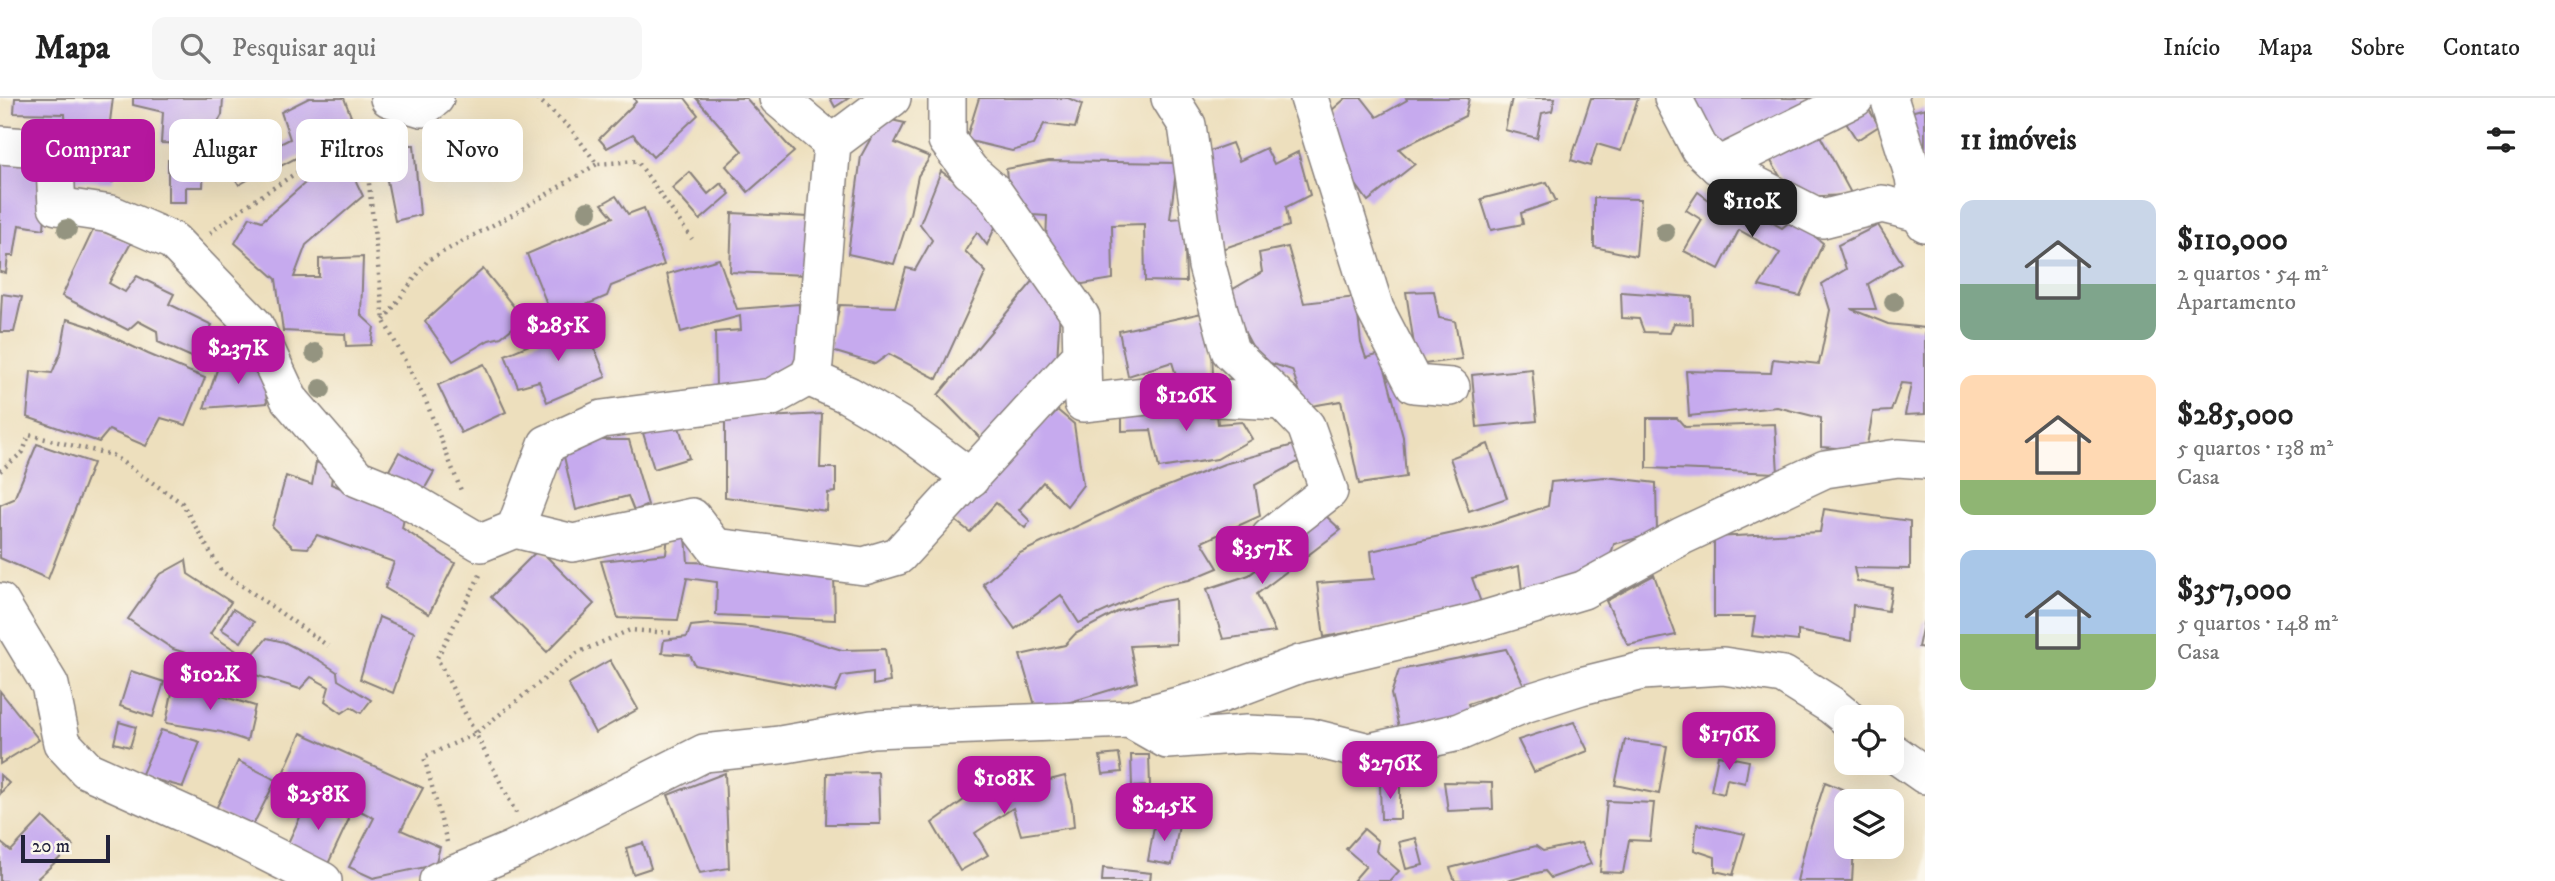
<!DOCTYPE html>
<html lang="pt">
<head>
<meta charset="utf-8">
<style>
  :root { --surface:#fff; --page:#f6f6f6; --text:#222; --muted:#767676; --line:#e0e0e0; --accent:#b5179e }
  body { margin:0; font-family:"IM FELL DW Pica",serif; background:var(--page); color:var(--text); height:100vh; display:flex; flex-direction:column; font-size:26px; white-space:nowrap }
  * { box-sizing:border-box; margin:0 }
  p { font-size:23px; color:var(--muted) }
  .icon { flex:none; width:38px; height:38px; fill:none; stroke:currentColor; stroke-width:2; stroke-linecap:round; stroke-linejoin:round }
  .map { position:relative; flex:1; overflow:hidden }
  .details { display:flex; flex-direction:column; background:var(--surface); width:630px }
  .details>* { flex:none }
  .top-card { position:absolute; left:21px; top:21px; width:665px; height:63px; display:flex; gap:14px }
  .fabs { position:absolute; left:1834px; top:607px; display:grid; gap:14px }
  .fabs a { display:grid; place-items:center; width:70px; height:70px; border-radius:14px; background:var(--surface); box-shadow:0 7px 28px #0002; font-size:35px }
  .scale { position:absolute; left:21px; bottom:18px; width:89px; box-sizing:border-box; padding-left:7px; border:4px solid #22223b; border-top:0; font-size:19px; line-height:24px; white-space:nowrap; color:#22223b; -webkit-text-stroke:5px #fbf7ec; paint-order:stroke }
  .price { position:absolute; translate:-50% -60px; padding:0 16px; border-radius:14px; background:var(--accent); color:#fff; font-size:23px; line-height:46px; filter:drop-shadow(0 2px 4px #0008) }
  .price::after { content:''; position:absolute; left:50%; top:42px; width:21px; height:16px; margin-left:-10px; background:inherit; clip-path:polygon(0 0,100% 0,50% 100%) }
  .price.selected { background:#222; color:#fff }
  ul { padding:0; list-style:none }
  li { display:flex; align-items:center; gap:21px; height:175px; padding:0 35px }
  li span { display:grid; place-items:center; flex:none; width:196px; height:140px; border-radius:14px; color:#555 }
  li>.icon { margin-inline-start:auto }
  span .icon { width:84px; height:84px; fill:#fffc; stroke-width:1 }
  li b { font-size:30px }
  h2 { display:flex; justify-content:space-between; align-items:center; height:84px; padding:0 35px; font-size:30px }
  .chip { padding:0 24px; border-radius:14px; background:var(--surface); box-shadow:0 7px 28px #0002; font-size:24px; line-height:63px }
  .chip.selected { background:var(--accent); color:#fff }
  header { display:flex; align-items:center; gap:42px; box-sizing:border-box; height:98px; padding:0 35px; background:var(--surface); border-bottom:2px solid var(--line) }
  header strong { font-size:33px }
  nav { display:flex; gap:38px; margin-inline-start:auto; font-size:24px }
  .search { width:490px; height:63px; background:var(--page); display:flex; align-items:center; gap:18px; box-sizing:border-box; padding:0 24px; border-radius:14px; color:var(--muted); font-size:26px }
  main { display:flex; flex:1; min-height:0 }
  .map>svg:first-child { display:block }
  .building { fill:#c6aaee }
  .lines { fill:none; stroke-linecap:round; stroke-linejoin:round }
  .minor-casing { stroke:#88807c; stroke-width:40 }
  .path { stroke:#88807c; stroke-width:4.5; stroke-dasharray:2 5; stroke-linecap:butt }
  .minor { stroke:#fff; stroke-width:37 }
  .tree { fill:#949480 }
</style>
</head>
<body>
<header>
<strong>Mapa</strong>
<div class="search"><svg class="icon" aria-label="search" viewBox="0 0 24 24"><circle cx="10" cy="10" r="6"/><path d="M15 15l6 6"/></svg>Pesquisar aqui</div>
<nav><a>Início</a><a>Mapa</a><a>Sobre</a><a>Contato</a></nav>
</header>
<main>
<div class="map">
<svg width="1925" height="783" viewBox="0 0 1925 783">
  <rect width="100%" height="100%" fill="#fbf7ec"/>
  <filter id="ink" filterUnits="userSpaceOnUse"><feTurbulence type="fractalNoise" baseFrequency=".0143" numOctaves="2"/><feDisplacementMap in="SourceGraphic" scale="14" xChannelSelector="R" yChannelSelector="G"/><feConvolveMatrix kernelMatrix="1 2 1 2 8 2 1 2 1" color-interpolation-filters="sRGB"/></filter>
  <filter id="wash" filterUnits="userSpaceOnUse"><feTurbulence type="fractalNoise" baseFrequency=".00686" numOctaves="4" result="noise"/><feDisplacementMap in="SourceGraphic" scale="28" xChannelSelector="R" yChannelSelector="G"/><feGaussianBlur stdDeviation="1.57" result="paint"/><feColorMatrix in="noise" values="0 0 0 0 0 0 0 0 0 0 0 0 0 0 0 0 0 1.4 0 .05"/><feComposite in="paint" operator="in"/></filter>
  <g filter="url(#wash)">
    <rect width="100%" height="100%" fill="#eddfbd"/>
    <g id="blocks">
      <g class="building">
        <path d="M15,0H113L108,39L66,40L65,16L14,15Z"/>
        <path d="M133,0H223L222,17L214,31L193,46L161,45L163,14L133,7Z"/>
        <path d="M309,0H344L355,29L281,68L272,50L290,41L281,14Z"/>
        <path d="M634,0H685L698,17L653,59L633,36L607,50L599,41L636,4Z"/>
        <path d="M696,0H746L794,54L748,94L726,68L742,53Z"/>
        <path d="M830,0H849L835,9Z"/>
        <path d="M979,0H1068L1082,6L1075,30L1044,26L1033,47L1012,53L966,42Z"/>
        <path d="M1346,0H1362L1377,19L1407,2L1406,0H1469L1465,18L1399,51L1415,66L1368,103L1340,65L1325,18Z"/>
        <path d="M1512,0H1555L1552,13L1542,15L1537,40L1505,32Z"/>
        <path d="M1591,0H1638L1621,53L1597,46L1590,68L1571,62Z"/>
        <path d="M1693,0H1828L1726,51L1712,42Z"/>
        <path d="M1868,10L1879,28L1857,42L1846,25Z"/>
        <path d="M1925,10V77L1907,15Z"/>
        <path d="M882,20L905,25L895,45L930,59L918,78L910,116L894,166L848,156L861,58Z"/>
        <path d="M1818,34L1852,97L1792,99L1768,58Z"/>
        <path d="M235,42L256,77L239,87L218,52Z"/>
        <path d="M1232,45L1239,63L1266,50L1274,66L1298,54L1310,97L1286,109L1289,128L1219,152L1204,55Z"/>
        <path d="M394,47H414L420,117L395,123L383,62L393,58Z"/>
        <path d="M67,57L113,59V84L67,83Z"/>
        <path d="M344,58L363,98L306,147L294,179H319V161L363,159L361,217L374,229L371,247L346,248L345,236L283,233L276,181L235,145L250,119L262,123L313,78Z"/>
        <path d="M0,61L49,62L44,131L19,127L14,158H8L6,175L0,174Z"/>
        <path d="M168,62H204L203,89H186V104H168Z"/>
        <path d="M1049,63L1177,65L1170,121L1184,120L1186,184L1145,183L1144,126L1112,127L1113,181L1077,187L1046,146L1047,118L1032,117L1016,107L1008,89L1006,71Z"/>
        <path d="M941,73L976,99L998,123L987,147L977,134L965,153L986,174L937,281L889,256L875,266L829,252L840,207L895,209L906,170L915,172L932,142L920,126Z"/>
        <path d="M690,74L708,96L721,85L730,96L700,122L672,90Z"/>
        <path d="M1547,84L1556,103L1521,115L1523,126L1491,132L1481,101Z"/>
        <path d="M1725,85L1754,103L1747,110L1782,130L1793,121L1823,145L1800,198L1759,188L1780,155L1739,132L1719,171L1684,153L1702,122L1686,112L1698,94L1709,102Z"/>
        <path d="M616,98L628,116L644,110L664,167L611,188L607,198L553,221L527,156L613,119L602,106Z"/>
        <path d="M1594,100L1641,101L1636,158L1594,149Z"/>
        <path d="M732,115L809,119L807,177L730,174Z"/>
        <path d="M1878,127L1902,165L1868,186L1876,211H1851L1888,226L1925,230V316L1905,317L1911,286L1901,285L1891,313L1873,314L1866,352L1821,349V320L1777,309L1689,318L1686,273L1771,275L1773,261L1819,266L1830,212L1822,186L1846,171L1838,147Z"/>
        <path d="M94,130L131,145L109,185L125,194L137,178L174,196L169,206L212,227L196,261L158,244L157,233L138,223L128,232L62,198Z"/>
        <path d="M1288,149L1304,205L1356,199L1361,245L1366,260L1381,256L1403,339L1406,379L1359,386L1341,303L1305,309L1292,272L1270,265L1252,248L1244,233L1230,193L1262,174L1259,155Z"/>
        <path d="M719,161L737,211L799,206V252L795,266L785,277L716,292L715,234L741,232L740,218L681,234L667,176Z"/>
        <path d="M483,171L524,221L501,239L489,242L453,263L425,223Z"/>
        <path d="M1039,176L1060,212L1057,263L983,343L938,297Z"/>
        <path d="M1434,193L1439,220L1455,223L1462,261L1417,267L1406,194Z"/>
        <path d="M1621,194L1692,199L1693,226L1674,225L1670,235L1644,234L1639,221L1622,220Z"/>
        <path d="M2,196L22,199L14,234H0Z"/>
        <path d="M1211,213L1213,279L1178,284L1172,264L1128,278L1119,233Z"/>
        <path d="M67,221L92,229L148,256L205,280L186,327L161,320L146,348L109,332L99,344L27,319L31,273L52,275L61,254Z"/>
        <path d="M584,224L606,279L547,304L539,283L518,289L505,257Z"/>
        <path d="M263,263L267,305L204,310L218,269Z"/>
        <path d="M484,266L506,314L461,335L438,287Z"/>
        <path d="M1532,271L1537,323L1477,329L1472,277Z"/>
        <path d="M1216,307L1218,326L1242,324L1252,341L1217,361L1159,370L1151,332L1122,333V312Z"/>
        <path d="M1056,311L1074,326L1083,387L1067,408L1043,384L1019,412L1030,423L1025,430L996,405L970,434L953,421Z"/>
        <path d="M725,316L767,319L822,316L820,370H836V394L828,395L827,413L725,399Z"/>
        <path d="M1647,320H1677L1685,329L1775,326L1778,375L1647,370Z"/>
        <path d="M678,326L689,360L654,371L643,335Z"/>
        <path d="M600,342H629L648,407L634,413L628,398L576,412L563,354Z"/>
        <path d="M1301,345L1304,361L1255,387L1260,418L1202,444L1218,470L1189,482L1163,487L1079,525L1061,497L1015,531L983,486L1020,455L1130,403L1224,366Z"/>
        <path d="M37,346L93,365L48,481L0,460V407L14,401Z"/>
        <path d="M1488,346L1507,400L1469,413L1450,360Z"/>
        <path d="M399,354L434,374L421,397L387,376Z"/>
        <path d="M316,364L333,371L331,386L405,416L402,430L455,465L429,516L385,490L394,464L317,437L308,450L293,449L272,429L286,378L312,387Z"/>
        <path d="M1605,379L1656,385L1657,435L1614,446L1608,466L1523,501L1519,468L1472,480L1483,510L1324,539L1317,485L1374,481L1371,453L1490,427L1548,408L1551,384Z"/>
        <path d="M1824,411L1910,423V471L1854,470L1857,483L1892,490L1888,513L1853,507L1851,543L1798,533V543L1752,538L1755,519H1714V439L1820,434Z"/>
        <path d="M1326,418L1341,432L1257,496L1275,534L1223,541L1207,491L1249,477Z"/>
        <path d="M668,437L686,438L688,464L787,467L834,475L835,522L716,517L717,484L687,480L678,522L618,520L601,463L666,456Z"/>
        <path d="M539,451L594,506L547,554L491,499Z"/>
        <path d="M186,462L188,476L231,504L210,536L249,561L267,540L284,544L319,562L337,574L338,582L371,602L361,615L351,609L342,615L325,603L329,589L311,579L300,591L173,551L128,521L159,477Z"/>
        <path d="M1654,477L1676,537L1628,547L1606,503Z"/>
        <path d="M1175,501L1176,546L1130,548L1137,584L1037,614L1020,557L1065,547L1075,536L1119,513L1151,505Z"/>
        <path d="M233,511L254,524L241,544L221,531Z"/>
        <path d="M379,519L414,534L393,595L360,581Z"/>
        <path d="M1924,522H1925V550L1918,549Z"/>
        <path d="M710,526L751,529L792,537L842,552L885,551L890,584L873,587V574L842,578L835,594L695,567L690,557L662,555L664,542L687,539L691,528Z"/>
        <path d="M1506,551L1524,587L1468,606L1471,615L1400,634L1391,596L1399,572Z"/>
        <path d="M610,562L638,611L595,635L568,586Z"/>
        <path d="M131,573L164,584L153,619L120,608Z"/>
        <path d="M173,590H195L255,608L247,643L221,634L166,625Z"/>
        <path d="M0,593L39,642L0,666Z"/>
        <path d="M119,624L136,629L130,649L114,645Z"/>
        <path d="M1574,624L1588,653L1534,674L1518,642Z"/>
        <path d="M161,632L200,644L183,689L141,678Z"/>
        <path d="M301,635L423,690L401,732L440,749L435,767L373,780L349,769L374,720L284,673Z"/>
        <path d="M1625,642L1667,648L1659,696L1615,687Z"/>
        <path d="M1119,656L1122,674L1103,676L1100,658Z"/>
        <path d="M1131,657H1149L1150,688L1132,689Z"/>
        <path d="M1718,657L1749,663L1745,685L1727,681L1724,696L1711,693Z"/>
        <path d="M238,663L276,682L251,731L215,713Z"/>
        <path d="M878,674L880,726H826L827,675Z"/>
        <path d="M725,675L729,770L700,775L668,697Z"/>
        <path d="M0,677L9,685L0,696Z"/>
        <path d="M1065,678L1072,707L1074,729L1021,737L1013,710L975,735L988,757L960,773L932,725L989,684L1004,698L1038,685Z"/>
        <path d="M1444,684L1492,685L1493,711L1448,713Z"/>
        <path d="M1825,684L1871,703L1846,704V749H1854L1852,783H1797L1807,741Z"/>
        <path d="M1380,685H1400V721H1381Z"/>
        <path d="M308,702L349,721L328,766L287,747Z"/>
        <path d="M1607,703L1654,705L1650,743L1629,742L1623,775L1600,774Z"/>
        <path d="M43,719L73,748L38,780L40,783H0V744L11,753Z"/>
        <path d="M1155,723L1179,727L1172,767L1148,763Z"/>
        <path d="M1697,726L1745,736L1733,777L1715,773V759L1694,752Z"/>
        <path d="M1364,731L1378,743L1376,753L1399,773L1390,783H1353L1366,768L1346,751Z"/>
        <path d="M1416,740L1423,767L1406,771L1399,744Z"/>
        <path d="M643,745L651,770L633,776L626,750Z"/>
        <path d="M1581,745L1591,766L1551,780L1545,773L1507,783H1455L1450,770L1536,748L1543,753Z"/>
        <path d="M1103,770L1151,775L1150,783H1102Z"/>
      </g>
    </g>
  </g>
  <g filter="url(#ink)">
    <use href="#blocks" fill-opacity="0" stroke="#88807c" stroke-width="2"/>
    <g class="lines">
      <g class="minor-casing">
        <g id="minor">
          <path d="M389,0L422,10L435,0"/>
          <path d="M778,0L832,45"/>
          <path d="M947,0V42L970,73L993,93L1081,219L1083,305L1155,297L1282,303L1230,253L1207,168L1187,27L1170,0"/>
          <path d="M1309,0L1375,211L1414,286L1451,289"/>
          <path d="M1673,0L1699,50L1718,68L1822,121L1882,106L1919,115L1925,125"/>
          <path d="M1889,0L1914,79L1919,115"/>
          <path d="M0,47L54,51L57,108L111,116L173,143L255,228L289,301L357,380L401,398L481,445L515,431L547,346L602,321L772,299L808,279L814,265L832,45L892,0"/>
          <path d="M1718,68L1855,0"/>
          <path d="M808,279L848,297L901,328L971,380"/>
          <path d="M515,431L573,445L692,419L715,449L864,468L898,458L1082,257"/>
          <path d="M1270,439L1329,393L1306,328L1282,303"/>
          <path d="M0,504L50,587L62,645L87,672L240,741L323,783"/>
          <path d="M1130,621L1167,642L1247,636L1309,639L1369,654L1459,634L1524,606L1581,588L1642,573L1723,568L1783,577L1831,607L1847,620"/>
          <path d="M1892,654L1925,677"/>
          <path d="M438,783L512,752L704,655L780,647L872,631L1130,621L1221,596L1300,566L1473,525L1583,492L1682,438L1825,371L1898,360L1925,362"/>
        </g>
      </g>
      <g class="path">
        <path d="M537,0L571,31L597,66L637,63L692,141"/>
        <path d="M387,34L365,49L384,223L425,301L462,395"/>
        <path d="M210,135L240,112L311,65L365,49"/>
        <path d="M384,222L428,162L519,113L597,66"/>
        <path d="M0,373L23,354L29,337L112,357L182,405L221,473L328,548"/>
        <path d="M480,477L437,560L516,715"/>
        <path d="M447,744L424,659L475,636L577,555L630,532L671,535"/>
      </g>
      <use href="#minor" class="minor"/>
    </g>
    <g class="tree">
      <circle cx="588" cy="113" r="10"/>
      <circle cx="67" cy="131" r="10"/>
      <circle cx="1665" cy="134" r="10"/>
      <circle cx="1894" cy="204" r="10"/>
      <circle cx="315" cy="255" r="10"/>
      <circle cx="321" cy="291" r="10"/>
    </g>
  </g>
</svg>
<div class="fabs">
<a><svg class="icon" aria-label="locate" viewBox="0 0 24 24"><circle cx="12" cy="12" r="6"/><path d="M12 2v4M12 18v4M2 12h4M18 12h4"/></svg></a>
<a><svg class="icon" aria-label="layers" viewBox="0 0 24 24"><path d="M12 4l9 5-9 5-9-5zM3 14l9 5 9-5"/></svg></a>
</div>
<div class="scale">20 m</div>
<b class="price selected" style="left:1752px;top:141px">$110K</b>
<b class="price" style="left:558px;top:265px">$285K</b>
<b class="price" style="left:238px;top:288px">$237K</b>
<b class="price" style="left:1186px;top:335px">$126K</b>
<b class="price" style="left:1262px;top:488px">$357K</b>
<b class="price" style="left:210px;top:614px">$102K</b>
<b class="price" style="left:1729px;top:674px">$176K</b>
<b class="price" style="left:1390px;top:703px">$276K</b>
<b class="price" style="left:1004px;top:718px">$108K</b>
<b class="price" style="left:318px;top:734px">$258K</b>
<b class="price" style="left:1164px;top:745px">$245K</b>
<div class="top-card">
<a class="chip selected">Comprar</a>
<a class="chip">Alugar</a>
<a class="chip">Filtros</a>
<a class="chip">Novo</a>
</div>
</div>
<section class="details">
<h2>11 imóveis<svg class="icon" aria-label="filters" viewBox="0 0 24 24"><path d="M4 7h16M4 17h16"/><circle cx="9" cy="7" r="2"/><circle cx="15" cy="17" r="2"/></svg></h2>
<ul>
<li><span style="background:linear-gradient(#c9d6e8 60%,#7fa58c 0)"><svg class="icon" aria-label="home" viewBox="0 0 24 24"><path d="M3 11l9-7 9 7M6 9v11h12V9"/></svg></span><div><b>$110,000</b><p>2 quartos · 54 m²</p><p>Apartamento</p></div></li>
<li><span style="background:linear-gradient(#ffd9b3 75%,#8fb573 0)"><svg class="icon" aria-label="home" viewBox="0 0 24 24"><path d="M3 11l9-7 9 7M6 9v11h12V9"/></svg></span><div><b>$285,000</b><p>5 quartos · 138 m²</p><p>Casa</p></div></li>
<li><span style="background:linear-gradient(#a9c7e8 60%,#8fb573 0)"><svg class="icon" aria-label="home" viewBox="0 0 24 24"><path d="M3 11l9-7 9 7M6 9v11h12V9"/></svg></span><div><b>$357,000</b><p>5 quartos · 148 m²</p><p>Casa</p></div></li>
</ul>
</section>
</main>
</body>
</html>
